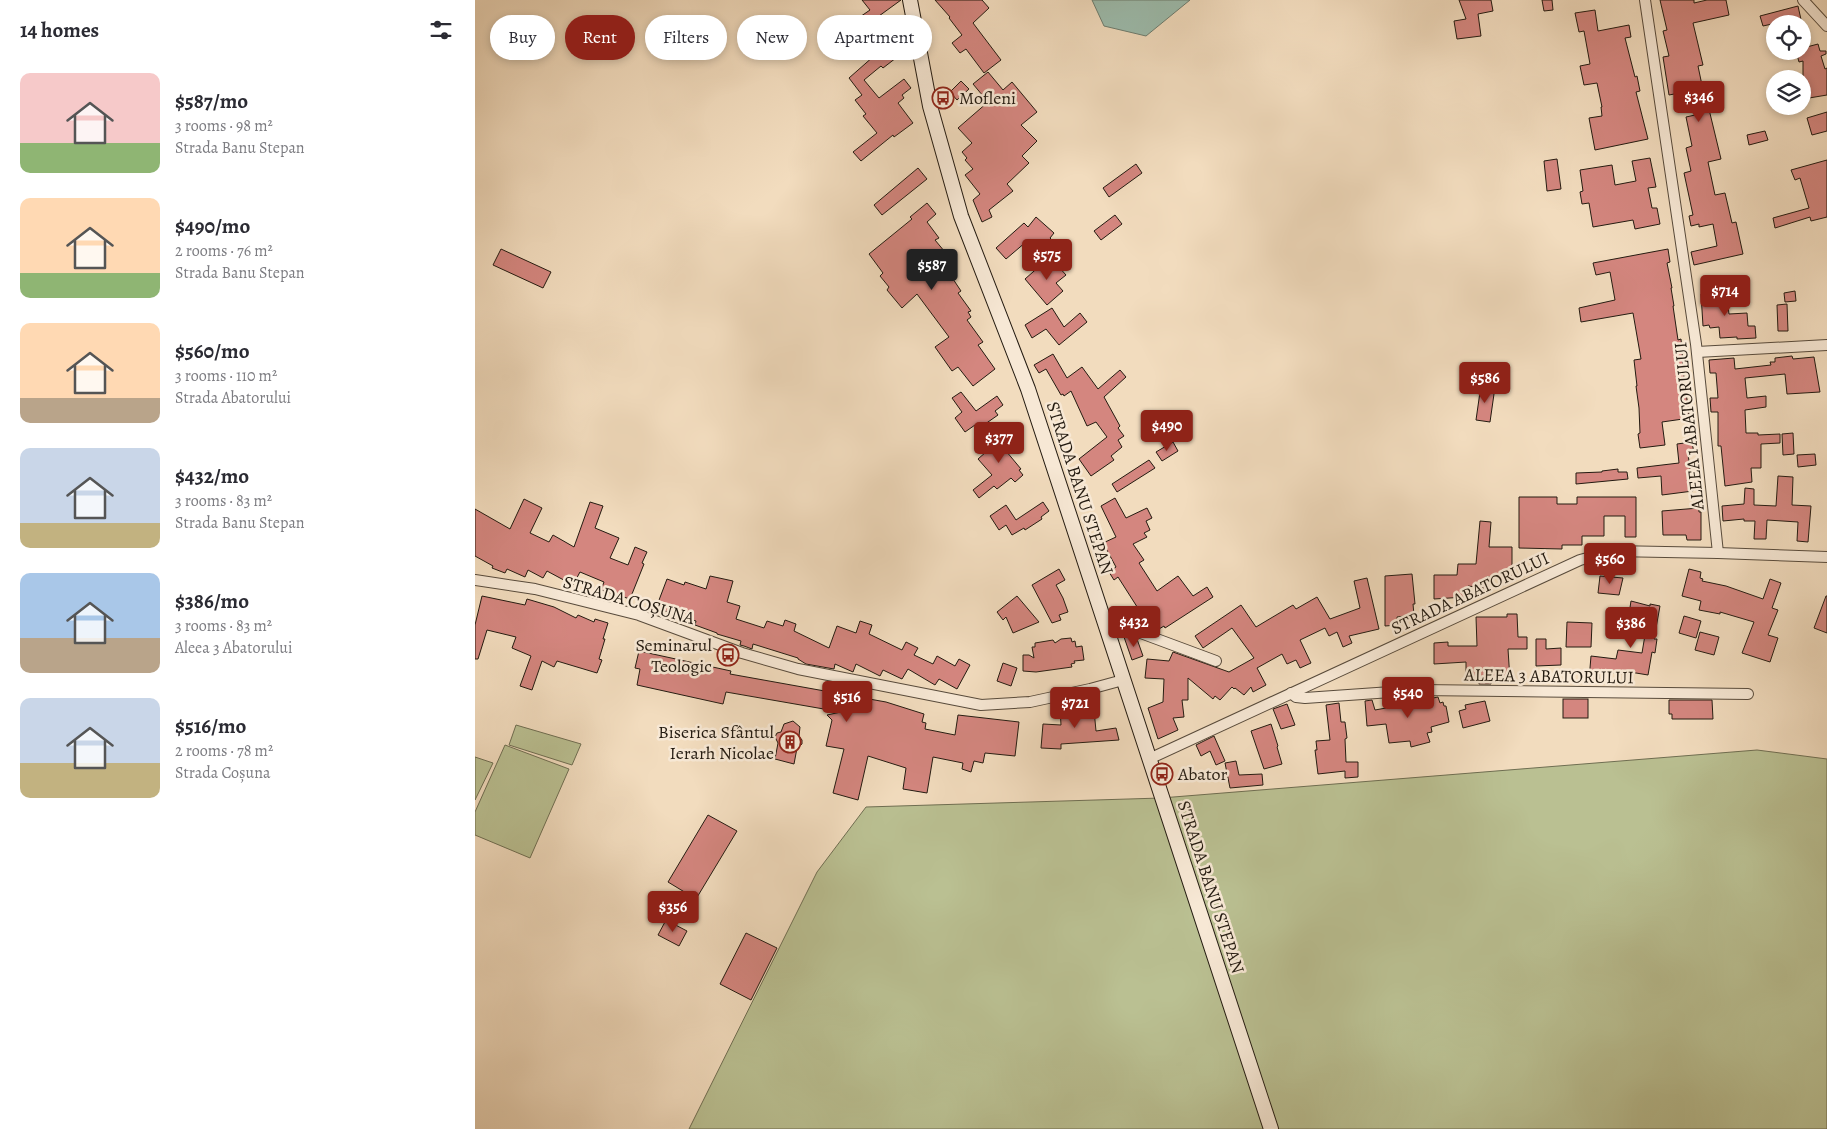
<!DOCTYPE html>
<html lang="en">
<head>
<meta charset="utf-8">
<style>
  :root { --surface:#fff; --page:#f7f7f7; --text:#2b2b33; --muted:#7c7c81; --accent:#8f2418 }
  body { margin:0; font-family:Alegreya,serif; background:var(--page); color:var(--text); height:100vh; display:flex; flex-direction:column; font-size:19px; white-space:nowrap }
  * { box-sizing:border-box; margin:0 }
  p { font-size:16px; color:var(--muted) }
  .icon { flex:none; width:28px; height:28px; fill:none; stroke:currentColor; stroke-width:2; stroke-linecap:round; stroke-linejoin:round }
  .map { position:relative; flex:1; overflow:hidden }
  .side { display:flex; flex-direction:column; background:var(--surface); width:475px }
  .side>* { flex:none }
  .guide { position:absolute; left:15px; top:15px; width:475px; height:45px; display:flex; gap:10px }
  .controls { position:absolute; left:1291px; top:15px; display:grid; gap:10px }
  .controls a { display:grid; place-items:center; width:45px; height:45px; border-radius:50%; background:var(--surface); box-shadow:0 2px 8px #0003; font-size:25px }
  .price { position:absolute; translate:-50% -42px; padding:0 11px; border-radius:5px; background:var(--accent); color:#fff; font-size:16px; line-height:32px; filter:drop-shadow(0 1px 2px #0008) }
  .price::after { content:''; position:absolute; left:50%; top:30px; width:15px; height:11px; margin-left:-8px; background:inherit; clip-path:polygon(0 0,100% 0,50% 100%) }
  .price.current { background:#222; color:#fff }
  ul { padding:0; list-style:none }
  li { display:flex; align-items:center; gap:15px; height:125px; padding:0 20px }
  li span { display:grid; place-items:center; flex:none; width:140px; height:100px; border-radius:10px; color:#555 }
  li>.icon { margin-inline-start:auto }
  span .icon { width:60px; height:60px; fill:#fffc; stroke-width:1 }
  li b { font-size:21px }
  h2 { display:flex; justify-content:space-between; align-items:center; height:60px; padding:0 20px; font-size:21px }
  .tag { padding:0 18px; border-radius:22px; background:var(--surface); box-shadow:0 2px 8px #0003; font-size:18px; line-height:45px }
  .tag.current { background:var(--accent); color:#fff }
  main { display:flex; flex:1; min-height:0 }
  .map>svg:first-child { display:block }
  .green { fill:#bac092; stroke:#6f6e52 }
  .water { fill:#9cbcad; stroke:#6c7c6f }
  .building { fill:#d4867f; stroke:#241b11 }
  .lines { fill:none; stroke-linecap:round; stroke-linejoin:round }
  .street-casing { stroke:#584b3c; stroke-width:12 }
  .secondary-casing { stroke:#241b11; stroke-width:16 }
  .street { stroke:#f7e8d5; stroke-width:10 }
  .secondary { stroke:#f7e8d5; stroke-width:14 }
  .labels { text-anchor:middle; dominant-baseline:central; stroke-width:5; stroke-linejoin:round; paint-order:stroke }
  .poi-label { font-size:18px; fill:#241b11; stroke:#f7e8d5; text-anchor:start }
  .street-label { font-size:18px; fill:#241b11; stroke:#f7e8d5 }
</style>
</head>
<body>
<main>
<section class="side">
<h2>14 homes<svg class="icon" aria-label="filters" viewBox="0 0 24 24"><path d="M4 7h16M4 17h16"/><circle cx="9" cy="7" r="2"/><circle cx="15" cy="17" r="2"/></svg></h2>
<ul>
<li><span style="background:linear-gradient(#f6c9c9 70%,#8fb573 0)"><svg class="icon" aria-label="home" viewBox="0 0 24 24"><path d="M3 11l9-7 9 7M6 9v11h12V9"/></svg></span><div><b>$587/mo</b><p>3 rooms · 98 m²</p><p>Strada Banu Stepan</p></div></li>
<li><span style="background:linear-gradient(#ffd9b3 75%,#8fb573 0)"><svg class="icon" aria-label="home" viewBox="0 0 24 24"><path d="M3 11l9-7 9 7M6 9v11h12V9"/></svg></span><div><b>$490/mo</b><p>2 rooms · 76 m²</p><p>Strada Banu Stepan</p></div></li>
<li><span style="background:linear-gradient(#ffd9b3 75%,#b9a48a 0)"><svg class="icon" aria-label="home" viewBox="0 0 24 24"><path d="M3 11l9-7 9 7M6 9v11h12V9"/></svg></span><div><b>$560/mo</b><p>3 rooms · 110 m²</p><p>Strada Abatorului</p></div></li>
<li><span style="background:linear-gradient(#c9d6e8 75%,#c2b280 0)"><svg class="icon" aria-label="home" viewBox="0 0 24 24"><path d="M3 11l9-7 9 7M6 9v11h12V9"/></svg></span><div><b>$432/mo</b><p>3 rooms · 83 m²</p><p>Strada Banu Stepan</p></div></li>
<li><span style="background:linear-gradient(#a9c7e8 65%,#b9a48a 0)"><svg class="icon" aria-label="home" viewBox="0 0 24 24"><path d="M3 11l9-7 9 7M6 9v11h12V9"/></svg></span><div><b>$386/mo</b><p>3 rooms · 83 m²</p><p>Aleea 3 Abatorului</p></div></li>
<li><span style="background:linear-gradient(#c9d6e8 65%,#c2b280 0)"><svg class="icon" aria-label="home" viewBox="0 0 24 24"><path d="M3 11l9-7 9 7M6 9v11h12V9"/></svg></span><div><b>$516/mo</b><p>2 rooms · 78 m²</p><p>Strada Coșuna</p></div></li>
</ul>
</section>
<div class="map">
<svg width="1352" height="1129" viewBox="0 0 1352 1129">
  <rect width="100%" height="100%" fill="#f2dcbe"/>
  <filter id="stains"><feTurbulence type="fractalNoise" baseFrequency=".004" numOctaves="4"/><feColorMatrix values="0 0 0 0 .2 0 0 0 0 .09 0 0 0 0 .02 0 0 0 .5 -.17"/></filter>
  <radialGradient id="worn" r=".72"><stop offset=".6" stop-color="#630" stop-opacity="0"/><stop offset="1" stop-color="#630" stop-opacity=".3"/></radialGradient>
  <g class="green">
    <path d="M41,725L106,744L97,765L34,745Z"/>
    <path d="M30,745L94,769L55,858L0,835V812Z"/>
    <path d="M1282,750L1352,759V1129H214L342,872L391,807L686,798Z"/>
    <path d="M0,757L18,763L0,800Z"/>
  </g>
  <path class="water" d="M617,0H715L671,36L629,26Z"/>
  <g class="building">
    <path d="M387,0H426L382,32L376,23L395,10Z"/>
    <path d="M460,0H507L514,8L498,23L526,60L509,73L491,49L485,53L477,43L487,35L474,18L475,17Z"/>
    <path d="M984,0H1016L1018,11L1003,14L1006,36L982,39L979,21L991,19Z"/>
    <path d="M1067,0H1077L1078,10L1069,11Z"/>
    <path d="M1185,0H1219V3L1232,0H1251L1254,15L1218,23L1228,65L1223,66L1228,90L1234,89L1236,100L1232,101L1246,159L1233,162L1240,195L1250,193L1257,223L1261,222L1268,254L1219,265L1216,252L1242,246L1238,224L1224,227V224L1216,226L1214,216L1218,215L1209,173L1216,171L1211,148L1217,146L1211,117L1220,115L1215,91L1194,95L1188,57L1194,56L1188,31L1192,30Z"/>
    <path d="M1323,6L1327,24H1297L1288,26L1285,16Z"/>
    <path d="M1120,10L1123,31L1154,25L1156,37L1150,38L1160,77L1162,76L1165,91L1161,92L1173,139L1120,150L1114,118L1127,116L1126,107H1127L1122,83L1109,85L1105,66L1115,64L1109,31L1104,32L1100,13Z"/>
    <path d="M422,40L430,51L408,68L406,66L389,80L404,98L429,79L436,88L427,95L429,98L423,103L438,123L419,137L418,135L386,161L378,152L402,133L388,116L391,114L380,100L387,95L374,78L399,56Z"/>
    <path d="M1343,44L1345,51H1351V54L1346,56L1350,69L1352,68V95L1328,99V61L1324,62L1321,51H1328V48Z"/>
    <path d="M513,72L528,90L537,82L562,112L546,125L562,141L547,156L554,163L532,184L538,191L514,210L517,217L507,222L498,200L505,194L490,175L498,169L490,160L492,158L487,152L497,143L483,128L513,102L498,84Z"/>
    <path d="M486,81L494,89L482,100L475,92Z"/>
    <path d="M1352,112V131L1337,135L1332,118Z"/>
    <path d="M1290,131L1293,140L1274,145L1272,135Z"/>
    <path d="M1175,158L1181,187L1173,188L1177,208H1182L1185,224L1160,229L1158,220L1118,227L1114,203L1107,204L1105,192L1108,191L1105,170L1137,165L1140,185L1161,181L1157,161Z"/>
    <path d="M1082,159L1086,189L1072,191L1069,161Z"/>
    <path d="M1352,160V217L1336,221L1335,217L1300,228L1298,218L1334,208L1325,178L1320,180L1316,170Z"/>
    <path d="M661,164L667,173L634,197L628,188Z"/>
    <path d="M443,168L452,179L407,215L399,205Z"/>
    <path d="M452,203L461,214L452,222L464,238L460,240L480,264L472,270L486,291L483,293L496,311L493,312L496,317L492,320L508,342L503,345L520,369L498,386L483,367L477,371L460,347L474,337L442,294L427,308L412,290L414,287L405,276L408,273L394,254L437,219L435,217Z"/>
    <path d="M640,215L647,224L626,240L619,231Z"/>
    <path d="M561,217L579,233L575,238L582,245L567,259L551,242L531,259L521,248L549,223L553,227Z"/>
    <path d="M26,249L76,272L68,288L18,265Z"/>
    <path d="M1193,249L1195,262L1192,263L1197,288H1196L1199,306H1198L1203,340L1206,339L1209,378L1214,414L1208,415V419L1187,422L1190,445L1165,448L1163,434L1165,433L1164,408L1161,386H1162L1159,360L1166,359L1158,313L1106,322L1104,308L1140,300L1135,272L1121,275L1118,263Z"/>
    <path d="M575,257L591,275L581,283L588,291L572,305L550,279Z"/>
    <path d="M1251,291L1254,314L1272,313L1273,326H1280L1281,338L1262,339V337L1245,338L1244,327L1235,328L1234,325L1228,326L1226,294Z"/>
    <path d="M1320,291L1321,301L1310,302L1309,293Z"/>
    <path d="M1312,304L1313,331H1303L1302,305Z"/>
    <path d="M577,308L589,327L605,313L612,322L584,345L571,329L557,338L550,325Z"/>
    <path d="M578,354L592,378L607,367L623,389L645,370L651,377L629,397L645,426L643,428L649,436L643,440L647,447L636,456L639,460L616,476L604,459L632,437L621,422L612,426L596,391L589,396L588,394L586,395L571,369L564,373L559,365Z"/>
    <path d="M1317,356L1318,359L1339,357L1345,392L1312,394L1310,374L1270,378L1272,398L1291,396V407L1270,410L1271,433H1283V435L1305,434V443L1286,444V468H1276L1277,482L1250,486L1246,446H1243V412H1236L1235,398H1243L1241,373H1235L1234,360L1259,358L1260,369L1296,365L1295,362H1300V358Z"/>
    <path d="M1006,385L1020,387L1015,422L1001,420Z"/>
    <path d="M486,392L501,411L522,396L528,405L520,411L523,415L503,429L500,425L490,432L480,418L487,412L477,398Z"/>
    <path d="M539,427L545,435L533,445L535,448L531,451L546,469L544,470L548,475L540,482L536,478L522,489L519,486L504,498L498,490L517,475L503,459L511,452L510,451Z"/>
    <path d="M1318,433L1319,454L1308,455L1307,434Z"/>
    <path d="M698,442L703,451L687,461L681,452Z"/>
    <path d="M1217,442L1219,453L1213,454L1218,491L1187,495L1186,476L1163,478L1162,468L1204,463L1202,444Z"/>
    <path d="M1340,454L1341,465L1323,467L1322,455Z"/>
    <path d="M674,460L680,468L642,492L637,484Z"/>
    <path d="M1143,469V472H1152L1153,479L1101,484V473L1127,472V471Z"/>
    <path d="M1303,476L1318,477L1317,505L1336,506L1333,542L1322,541L1323,522L1292,520L1291,539H1279L1280,521H1269V519L1248,521L1247,506L1269,504L1270,488L1279,489V505L1301,506Z"/>
    <path d="M1044,497H1082V504H1102V497H1161V537H1150V516H1129V536H1107V545H1087V549L1044,548Z"/>
    <path d="M640,498L651,518L672,508L677,518L671,521L675,530L669,533L672,537L658,544L669,560L664,563L682,591L703,576L718,596L732,587L738,597L690,628L689,626L684,629L673,612L671,613L669,610L666,613L643,577L639,580L634,572L641,567L628,543L641,537L626,506Z"/>
    <path d="M49,499L67,508L55,533L74,542L78,535L99,547L115,502L128,506L120,528L144,538L135,558L153,565L160,547L172,552L167,563L169,564L155,599L126,590L129,582L105,572L98,585L72,571L68,578L53,570L50,577L32,569L30,573L17,568L18,566L0,556V509L35,529Z"/>
    <path d="M568,502L574,511L566,517L567,519L550,530L549,528L537,535L531,525L524,530L515,516L531,505L541,520Z"/>
    <path d="M1224,508V512H1226V540H1212L1211,535H1188L1187,511Z"/>
    <path d="M1005,521L1016,522L1014,547H1037V576L1011,577L1010,588L993,586V588H991L990,597L959,599V575H982L983,564H1001Z"/>
    <path d="M584,569L590,580L581,585L588,598L593,612L584,615L586,620L577,623L557,585Z"/>
    <path d="M1214,569L1226,572L1225,578L1228,579L1227,581L1251,586L1288,599L1295,579L1306,583L1297,608L1303,610L1293,635L1303,638L1295,662L1267,653L1279,622L1245,612V614L1224,610L1226,601L1207,596Z"/>
    <path d="M937,574L940,604H938L939,615L922,617L923,625L910,626V576Z"/>
    <path d="M235,576L258,581L252,602L265,606L261,619L289,628L292,621L308,626L310,620L321,624L319,631L354,648L362,626L381,633L385,621L397,625L394,634L427,650L431,642L443,648L439,655L458,664L462,656L480,666L484,659L495,665L482,689L464,679L460,685L433,669L427,679L408,670L405,676L381,664L378,672L360,664L359,669L331,664L323,659V658L278,644L277,649L269,646L265,645L266,641L242,634V633L220,625L221,621L181,608L192,579L209,585L210,582L231,589Z"/>
    <path d="M1125,576L1148,578L1144,595L1123,593Z"/>
    <path d="M892,578L904,629L874,636L877,643L868,647L862,632L854,636L850,628L825,640L836,663L825,668L821,660L812,664L807,654L782,668L791,685L778,692L776,687L769,695L760,688L759,689L757,687L745,700L740,696L738,699L713,678V700H707L709,717L698,718L703,730L683,739L673,708L688,702L689,679L670,678L672,659L694,661L698,652L754,672L779,658L757,628L728,648L720,636L766,605L781,627L818,605L821,609L842,597L855,619L885,608L879,581Z"/>
    <path d="M7,596L50,605L52,599L79,607L101,618L103,615L119,622L120,619L133,623L128,639H130L124,659L127,660L122,673L82,661L79,667L67,661L57,690L45,686L56,656L37,648L41,637L12,630L3,659H0V625Z"/>
    <path d="M542,596L564,622L538,633L531,617L528,620L522,612Z"/>
    <path d="M1351,596H1352V633L1339,628Z"/>
    <path d="M1156,601L1175,606V604L1185,606L1179,639H1182L1180,653L1177,652L1173,675L1149,671L1148,674L1131,672V673H1124V681L1114,680L1116,656L1141,659L1143,650L1167,653L1173,617L1154,614Z"/>
    <path d="M1032,614H1042L1043,637H1052V649H1033L1035,680L1016,681V684H1004V681H991V662L959,664V643L973,642V646H1002L1001,617H1032Z"/>
    <path d="M1209,616L1226,621L1221,638L1204,633Z"/>
    <path d="M1092,622L1117,623L1116,647H1091Z"/>
    <path d="M1225,632L1244,637L1239,655L1220,650Z"/>
    <path d="M653,636L662,639L668,656L657,660L649,637Z"/>
    <path d="M596,638L597,642L600,641L601,647L607,646L609,660L599,661L600,663L596,664L597,667L561,672L548,671V655H554L559,658L557,647H560V643L578,640L580,643L586,639Z"/>
    <path d="M1061,639H1071V649L1086,648V665L1061,666Z"/>
    <path d="M164,651L256,671L255,674L411,702L449,714L447,722L451,723L450,729L480,735L483,715L544,722L540,756L510,753L508,763L499,761L496,772L487,769L488,763L458,757L452,793L428,789L431,768L393,756L383,800L358,793L369,749L351,746L357,720L352,715L366,712L251,692L248,704L162,685L165,669L160,668Z"/>
    <path d="M528,663L542,668L536,686L522,681Z"/>
    <path d="M944,697V701L963,697L965,703L968,702L969,706H971L974,722L956,727L957,732L952,733L955,742L936,747L935,741L914,743L911,724L892,726L890,701L897,700L900,710L911,708L909,700L920,699V702Z"/>
    <rect x="1088" y="699" width="25" height="19"/>
    <path d="M1194,700H1237L1238,719H1197V714H1194Z"/>
    <path d="M1010,701L1015,721L988,728L984,711L991,709L990,705Z"/>
    <path d="M864,703L866,722H870L872,738L870,739L871,762H883V777L870,778V771L843,774L840,750H842L841,741L855,740L851,705Z"/>
    <path d="M812,704L820,725L806,729L798,709Z"/>
    <path d="M615,706V710H619L621,731L641,728L644,740L586,744V749L566,748L568,724L586,725L585,708Z"/>
    <path d="M318,721L325,727L324,736L327,740V744L322,748L319,764L300,759L303,743L300,737L302,733L306,732L309,724Z"/>
    <path d="M796,724L803,746L802,747L807,764L789,769L776,731Z"/>
    <path d="M739,736L750,761L741,765L735,751L726,756L721,745Z"/>
    <path d="M761,761L764,775L787,774L788,785L755,788L750,763Z"/>
    <path d="M233,815L262,831L221,899L193,882Z"/>
    <path d="M191,920L212,931L204,946L183,935Z"/>
    <path d="M271,933L302,948L276,1000L245,984Z"/>
  </g>
  <g class="lines">
    <g class="street-casing">
      <g id="street">
        <path d="M1170,0L1221,344L1243,553"/>
        <path d="M1328,0L1352,26"/>
        <path d="M1222,352L1352,345"/>
        <path d="M0,580L60,589L164,615L267,653L323,669L506,705L555,702L615,689L648,680"/>
        <path d="M628,619L741,661"/>
        <path d="M816,693L821,697L830,698L945,690L1273,694"/>
        <path d="M674,759L1105,560L1138,551L1243,553L1352,557"/>
      </g>
    </g>
    <g class="secondary-casing">
      <path id="secondary" d="M435,0L455,106L486,216L553,389L796,1129"/>
    </g>
    <use href="#street" class="street"/>
    <use href="#secondary" class="secondary"/>
  </g>
  <defs>
    <g id="bus-ring" transform="scale(1.125)"><circle r="9.5" fill="#f7e8d5" stroke="#8f2418" stroke-width="1.5"/><path d="M-5-6H5V4H4V6H2V4H-2V6H-4V4H-5ZM-3.5-4V0h7V-4ZM-3.5 1.2v1.5H-2V1.2ZM2 1.2v1.5H3.5V1.2Z" fill="#8f2418"/></g>
    <g id="building-ring" transform="scale(1.125)"><circle r="9.5" fill="#f7e8d5" stroke="#8f2418" stroke-width="1.5"/><path d="M-4-6H4V6H1V3H-1V6H-4ZM-2.5-4.3h1.7v1.8h-1.7ZM.8-4.3h1.7v1.8H.8ZM-2.5-1h1.7V.8h-1.7ZM.8-1h1.7V.8H.8Z" fill="#8f2418"/></g>
  </defs>
  <g fill-rule="evenodd">
    <use href="#bus-ring" x="468" y="98"/>
    <use href="#bus-ring" x="253" y="655"/>
    <use href="#building-ring" x="315" y="742"/>
    <use href="#bus-ring" x="687" y="774"/>
  </g>
  <g class="labels">
    <g class="poi-label">
      <text x="484" y="98">Mofleni</text>
      <text x="237" y="645" text-anchor="end">Seminarul<tspan x="237" dy="21">Teologic</tspan></text>
      <text x="299" y="732" text-anchor="end">Biserica Sfântul<tspan x="299" dy="21">Ierarh Nicolae</tspan></text>
      <text x="703" y="774">Abator</text>
    </g>
    <g class="street-label">
      <text transform="translate(1214 426) rotate(-96)">ALEEA 1 ABATORULUI</text>
      <text transform="translate(605 488) rotate(72)">STRADA BANU STEPAN</text>
      <text transform="translate(995 593) rotate(-25)">STRADA ABATORULUI</text>
      <text transform="translate(154 600) rotate(16)">STRADA COȘUNA</text>
      <text transform="translate(1074 676) rotate(1)">ALEEA 3 ABATORULUI</text>
      <text transform="translate(736 887) rotate(72)">STRADA BANU STEPAN</text>
    </g>
  </g>
  <rect width="100%" height="100%" filter="url(#stains)"/>
  <rect width="100%" height="100%" fill="url(#worn)"/>
</svg>
<div class="controls">
<a><svg class="icon" aria-label="locate" viewBox="0 0 24 24"><circle cx="12" cy="12" r="6"/><path d="M12 2v4M12 18v4M2 12h4M18 12h4"/></svg></a>
<a><svg class="icon" aria-label="layers" viewBox="0 0 24 24"><path d="M12 4l9 5-9 5-9-5zM3 14l9 5 9-5"/></svg></a>
</div>
<b class="price" style="left:1224px;top:123px">$346</b>
<b class="price" style="left:572px;top:281px">$575</b>
<b class="price current" style="left:457px;top:291px">$587</b>
<b class="price" style="left:1250px;top:317px">$714</b>
<b class="price" style="left:1010px;top:404px">$586</b>
<b class="price" style="left:692px;top:452px">$490</b>
<b class="price" style="left:524px;top:464px">$377</b>
<b class="price" style="left:1135px;top:585px">$560</b>
<b class="price" style="left:659px;top:648px">$432</b>
<b class="price" style="left:1156px;top:649px">$386</b>
<b class="price" style="left:933px;top:719px">$540</b>
<b class="price" style="left:372px;top:723px">$516</b>
<b class="price" style="left:600px;top:729px">$721</b>
<b class="price" style="left:198px;top:933px">$356</b>
<div class="guide">
<a class="tag">Buy</a>
<a class="tag current">Rent</a>
<a class="tag">Filters</a>
<a class="tag">New</a>
<a class="tag">Apartment</a>
</div>
</div>
</main>
</body>
</html>
